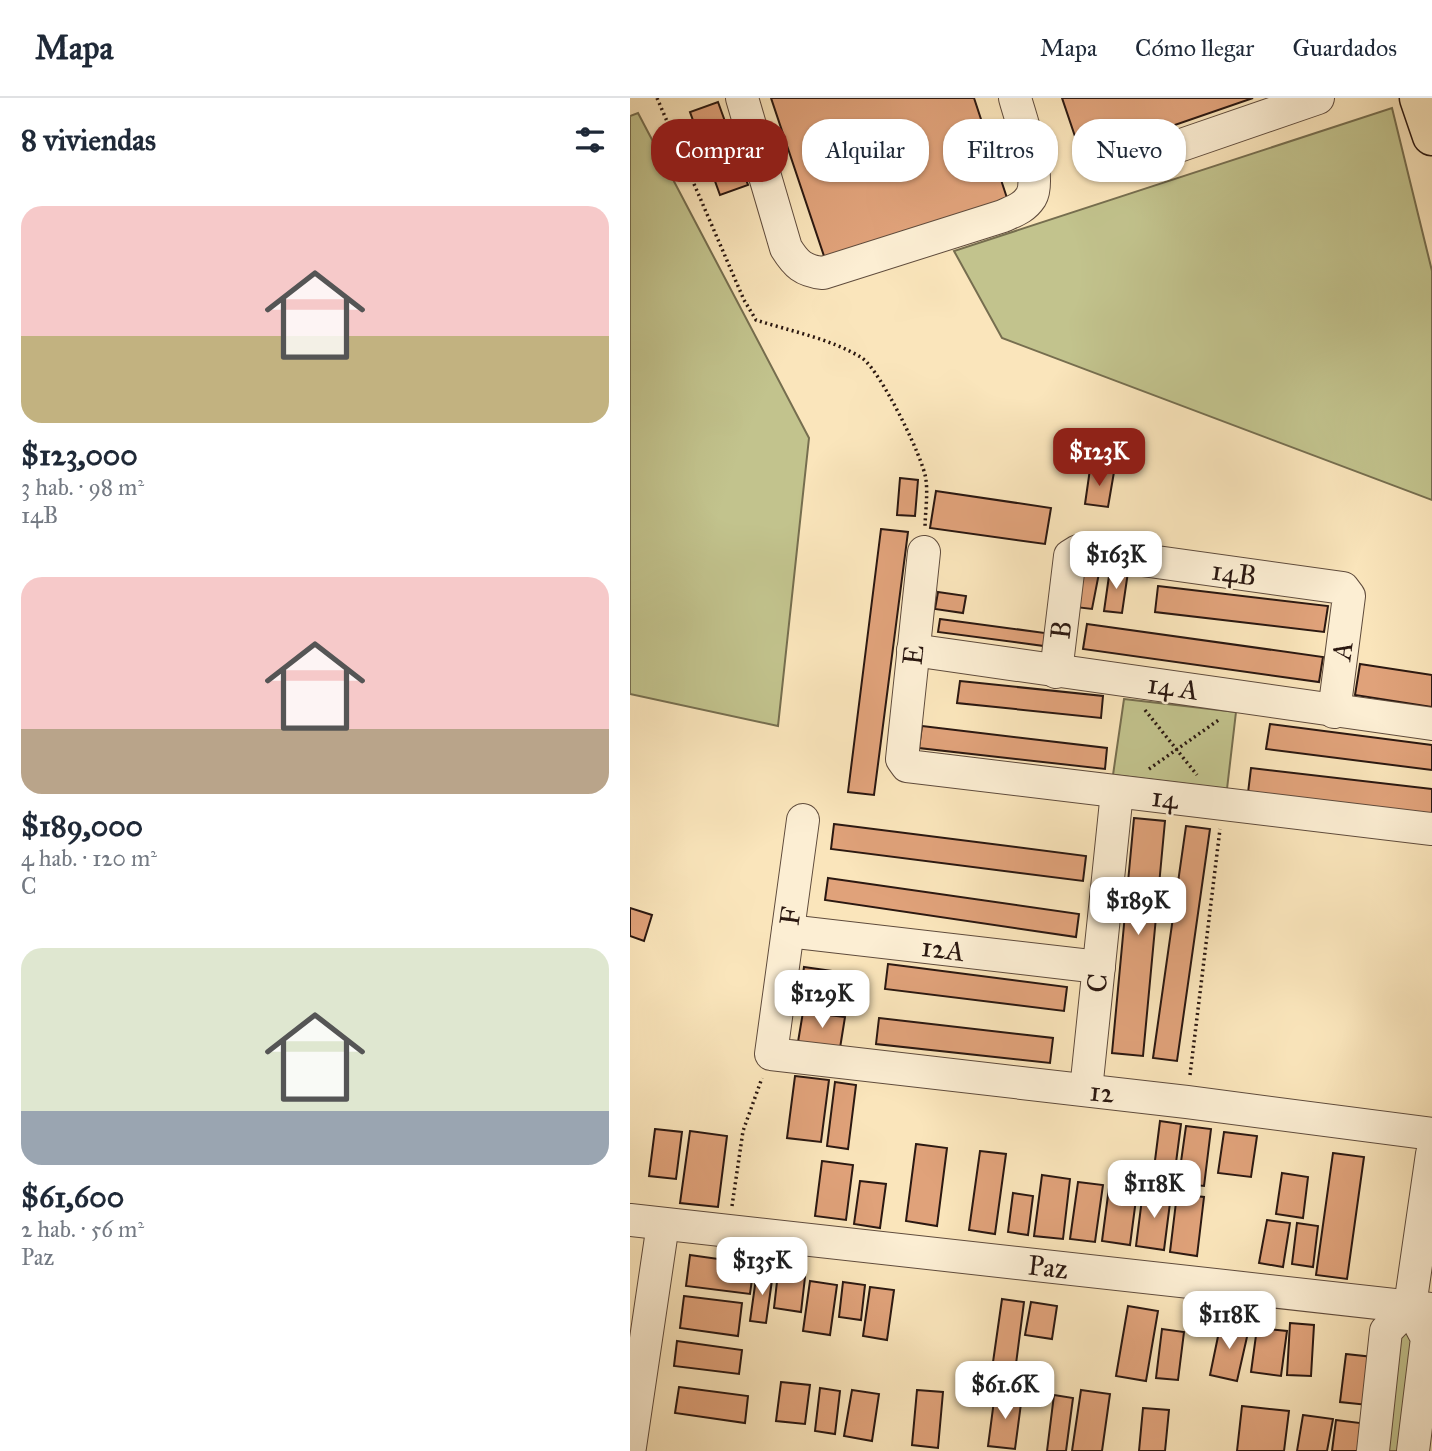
<!DOCTYPE html>
<html lang="es">
<head>
<meta charset="utf-8">
<style>
  :root { --surface:#fff; --page:#f6f6f7; --text:#1f2937; --muted:#747a83; --line:#e0e1e3; --accent:#8f2418 }
  body { margin:0; font-family:"IM FELL Great Primer",serif; background:var(--page); color:var(--text); height:100vh; display:flex; flex-direction:column; font-size:26px; white-space:nowrap }
  * { box-sizing:border-box; margin:0 }
  p { font-size:23px; color:var(--muted) }
  .icon { flex:none; width:38px; height:38px; fill:none; stroke:currentColor; stroke-width:2; stroke-linecap:round; stroke-linejoin:round }
  .map { position:relative; flex:1; overflow:hidden }
  .side { display:flex; flex-direction:column; background:var(--surface); width:630px }
  .side>* { flex:none }
  .guide { position:absolute; left:21px; top:21px; width:665px; height:63px; display:flex; gap:14px }
  .price { position:absolute; translate:-50% -60px; padding:0 16px; border-radius:14px; background:#fff; color:#222; font-size:23px; line-height:46px; filter:drop-shadow(0 2px 4px #0008) }
  .price::after { content:''; position:absolute; left:50%; top:42px; width:21px; height:16px; margin-left:-10px; background:inherit; clip-path:polygon(0 0,100% 0,50% 100%) }
  .price.active { background:var(--accent); color:#fff }
  ul { padding:0; list-style:none }
  li { display:grid; align-content:center; gap:14px; height:371px; padding:0 21px }
  li span { display:grid; place-items:center; height:217px; border-radius:21px; color:#555 }
  li>.icon { margin-inline-start:auto }
  span .icon { width:126px; height:126px; fill:#fffc; stroke-width:1 }
  li b { font-size:30px }
  h2 { display:flex; justify-content:space-between; align-items:center; height:84px; padding:0 21px; font-size:30px }
  .chip { padding:0 24px; border-radius:28px; background:var(--surface); box-shadow:0 2px 5px #0004; font-size:24px; line-height:63px }
  .chip.active { background:var(--accent); color:#fff }
  header { display:flex; align-items:center; gap:42px; box-sizing:border-box; height:98px; padding:0 35px; background:var(--surface); border-bottom:2px solid var(--line) }
  header strong { font-size:33px }
  nav { display:flex; gap:38px; margin-inline-start:auto; font-size:24px }
  main { display:flex; flex:1; min-height:0 }
  .map>svg:first-child { display:block }
  .green { fill:#c2c38d; stroke:#766e4f; stroke-width:2 }
  .building { fill:#e0a27a; stroke:#2b1811; stroke-width:2 }
  .lines { fill:none; stroke-linecap:round; stroke-linejoin:round }
  .minor-casing { stroke:#5f4b3c; stroke-width:34 }
  .highway-casing { stroke:#2b1811; stroke-width:41 }
  .path { stroke:#2b1811; stroke-width:3.5; stroke-dasharray:2 3.5; stroke-linecap:butt }
  .minor { stroke:#fceed3; stroke-width:32 }
  .highway { stroke:#fae5bb; stroke-width:38 }
  .labels { text-anchor:middle; dominant-baseline:central; stroke-width:5; stroke-linejoin:round; paint-order:stroke }
  .street-label { font-size:28px; fill:#2b1811; stroke:#fceed3 }
</style>
</head>
<body>
<header>
<strong>Mapa</strong>
<nav><a>Mapa</a><a>Cómo llegar</a><a>Guardados</a></nav>
</header>
<main>
<section class="side">
<h2>8 viviendas<svg class="icon" aria-label="filters" viewBox="0 0 24 24"><path d="M4 7h16M4 17h16"/><circle cx="9" cy="7" r="2"/><circle cx="15" cy="17" r="2"/></svg></h2>
<ul>
<li><span style="background:linear-gradient(#f6c9c9 60%,#c2b280 0)"><svg class="icon" aria-label="home" viewBox="0 0 24 24"><path d="M3 11l9-7 9 7M6 9v11h12V9"/></svg></span><div><b>$123,000</b><p>3 hab. · 98 m²</p><p>14B</p></div></li>
<li><span style="background:linear-gradient(#f6c9c9 70%,#b9a48a 0)"><svg class="icon" aria-label="home" viewBox="0 0 24 24"><path d="M3 11l9-7 9 7M6 9v11h12V9"/></svg></span><div><b>$189,000</b><p>4 hab. · 120 m²</p><p>C</p></div></li>
<li><span style="background:linear-gradient(#dfe7d0 75%,#9aa5b1 0)"><svg class="icon" aria-label="home" viewBox="0 0 24 24"><path d="M3 11l9-7 9 7M6 9v11h12V9"/></svg></span><div><b>$61,600</b><p>2 hab. · 56 m²</p><p>Paz</p></div></li>
</ul>
</section>
<div class="map">
<svg width="802" height="1353" viewBox="0 0 802 1353">
  <rect width="100%" height="100%" fill="#fae5bb"/>
  <filter id="stains"><feTurbulence type="fractalNoise" baseFrequency=".00286" numOctaves="4"/><feColorMatrix values="0 0 0 0 .2 0 0 0 0 .09 0 0 0 0 .02 0 0 0 .5 -.17"/></filter>
  <radialGradient id="worn" r=".72"><stop offset=".6" stop-color="#630" stop-opacity="0"/><stop offset="1" stop-color="#630" stop-opacity=".3"/></radialGradient>
  <g class="green">
    <path d="M762,10L802,173V402L372,240L324,153Z"/>
    <path d="M8,15L179,340L148,628L0,596V18Z"/>
    <path d="M494,601L606,614L597,691L483,677Z"/>
    <path d="M776,1230L788,1246L776,1353H751L763,1245Z"/>
  </g>
  <g class="building">
    <path d="M141,0H344L378,103L196,164Z"/>
    <path d="M432,0H623L452,59Z"/>
    <path d="M88,4L118,87L90,97L60,14Z"/>
    <path d="M460,371L484,374L478,409L455,406Z"/>
    <path d="M270,380L288,382L285,418L267,417Z"/>
    <path d="M306,393L421,410L415,446L300,430Z"/>
    <path d="M251,431L278,434L244,697L218,694Z"/>
    <path d="M480,471L498,474L492,515L474,513Z"/>
    <path d="M451,472L469,475L462,511L445,509Z"/>
    <path d="M528,488L698,508L694,534L525,514Z"/>
    <path d="M308,494L336,498L333,515L305,511Z"/>
    <path d="M310,521L415,535L414,548L308,534Z"/>
    <path d="M457,526L693,559L689,584L453,551Z"/>
    <path d="M730,566L802,577V609L725,597Z"/>
    <path d="M330,583L473,598L471,620L327,605Z"/>
    <path d="M640,626L802,647V672L636,651Z"/>
    <path d="M292,628L477,650L475,671L289,650Z"/>
    <path d="M621,670L802,691V717L618,695Z"/>
    <path d="M504,720L535,723L513,958L482,955Z"/>
    <path d="M204,726L456,758L453,783L201,751Z"/>
    <path d="M556,728L580,731L547,963L523,960Z"/>
    <path d="M198,780L449,816L446,839L195,802Z"/>
    <path d="M0,810L22,817L14,843L0,838Z"/>
    <path d="M258,866L437,889L434,913L255,891Z"/>
    <path d="M174,869L224,876L220,904L170,898Z"/>
    <path d="M173,914L215,919L210,950L168,944Z"/>
    <path d="M249,920L423,940L420,965L246,946Z"/>
    <path d="M165,978L199,982L191,1044L157,1040Z"/>
    <path d="M205,984L226,987L218,1051L197,1048Z"/>
    <path d="M530,1023L551,1026L543,1088L522,1086Z"/>
    <path d="M556,1028L581,1031L574,1088L548,1085Z"/>
    <path d="M25,1031L52,1034L46,1081L19,1078Z"/>
    <path d="M60,1033L97,1038L88,1109L50,1105Z"/>
    <path d="M594,1034L627,1038L621,1079L588,1075Z"/>
    <path d="M286,1046L317,1050L307,1128L276,1123Z"/>
    <path d="M350,1053L376,1056L365,1136L339,1132Z"/>
    <path d="M703,1055L734,1059L717,1181L686,1177Z"/>
    <path d="M192,1063L223,1067L216,1122L185,1118Z"/>
    <path d="M652,1075L678,1079L673,1120L646,1116Z"/>
    <path d="M412,1077L440,1081L433,1141L404,1138Z"/>
    <path d="M480,1082L508,1086L500,1147L472,1143Z"/>
    <path d="M230,1083L256,1086L250,1130L224,1126Z"/>
    <path d="M448,1084L473,1087L465,1144L440,1141Z"/>
    <path d="M513,1093L541,1097L534,1152L506,1148Z"/>
    <path d="M383,1095L403,1098L398,1137L378,1134Z"/>
    <path d="M547,1096L574,1099L567,1158L540,1154Z"/>
    <path d="M637,1122L660,1125L653,1169L629,1165Z"/>
    <path d="M667,1125L688,1128L683,1169L662,1166Z"/>
    <path d="M60,1157L124,1166L120,1196L56,1188Z"/>
    <path d="M127,1173L143,1175L136,1225L120,1223Z"/>
    <path d="M148,1175L175,1179L171,1214L144,1210Z"/>
    <path d="M180,1183L207,1187L200,1237L173,1233Z"/>
    <path d="M213,1184L235,1187L231,1222L209,1219Z"/>
    <path d="M240,1189L264,1192L257,1242L233,1238Z"/>
    <path d="M54,1198L112,1205L108,1238L50,1230Z"/>
    <path d="M372,1201L394,1204L386,1266L363,1264Z"/>
    <path d="M401,1204L427,1208L422,1241L395,1237Z"/>
    <path d="M498,1208L528,1213L516,1283L486,1278Z"/>
    <path d="M591,1224L619,1230L607,1283L580,1277Z"/>
    <path d="M660,1225L684,1227L681,1278L657,1277Z"/>
    <path d="M627,1230L657,1233L651,1278L621,1274Z"/>
    <path d="M532,1231L554,1234L548,1282L526,1280Z"/>
    <path d="M47,1243L112,1252L109,1276L44,1268Z"/>
    <path d="M716,1256L743,1259L738,1307L710,1304Z"/>
    <path d="M151,1284L180,1287L175,1326L146,1323Z"/>
    <path d="M49,1289L118,1298L115,1325L45,1315Z"/>
    <path d="M190,1290L210,1293L205,1336L185,1333Z"/>
    <path d="M222,1292L249,1296L242,1343L214,1338Z"/>
    <path d="M287,1292L313,1294L308,1350L282,1347Z"/>
    <path d="M451,1292L480,1296L472,1353H442Z"/>
    <path d="M365,1295L392,1298L385,1351L358,1348Z"/>
    <path d="M424,1297L443,1300L436,1353H417Z"/>
    <path d="M612,1308L659,1313L654,1353H607Z"/>
    <path d="M513,1310L539,1312L535,1353H509Z"/>
    <path d="M673,1317L703,1321L697,1353H667Z"/>
    <path d="M706,1322L738,1326L734,1353H702Z"/>
  </g>
  <g class="lines">
    <g class="minor-casing">
      <g id="minor">
        <path d="M112,0L156,150C166,166 173,173 193,175L373,118C384,113 394,110 401,99C412,80 391,22 385,0"/>
        <path d="M505,63L688,0"/>
        <path d="M294,454L272,661L277,668L802,731"/>
        <path d="M283,552L802,626"/>
        <path d="M426,574L440,458L448,453L713,490L719,498L704,614"/>
        <path d="M173,722L141,956L557,1004L802,1036"/>
        <path d="M158,833L469,869"/>
        <path d="M456,992L487,694"/>
        <path d="M0,1122L802,1211"/>
        <path d="M780,1208L797,1240L783,1353"/>
        <path d="M0,1349L33,1126"/>
        <path d="M743,1353L756,1233L780,1208L802,1056"/>
      </g>
    </g>
    <g class="highway-casing">
      <path id="highway" d="M789,0L802,38"/>
    </g>
    <g class="path">
      <path d="M27,0L114,202L126,222C160,233 202,241 232,260C250,272 294,361 296,382C298,398 295,415 295,431"/>
      <path d="M515,612L567,677"/>
      <path d="M519,671L590,621"/>
      <path d="M560,977L590,731"/>
      <path d="M102,1108L113,1033L132,980"/>
    </g>
    <use href="#minor" class="minor"/>
    <use href="#highway" class="highway"/>
  </g>
  <g class="labels">
    <g class="street-label">
      <text transform="translate(604 475) rotate(8)">14B</text>
      <text transform="translate(431 532) rotate(-83)">B</text>
      <text transform="translate(712 553) rotate(-83)">A</text>
      <text transform="translate(283 557) rotate(-84)">E</text>
      <text transform="translate(543 589) rotate(8)">14 A</text>
      <text transform="translate(535 700) rotate(7)">14</text>
      <text transform="translate(160 818) rotate(-82)">F</text>
      <text transform="translate(313 851) rotate(7)">12A</text>
      <text transform="translate(467 885) rotate(-84)">C</text>
      <text transform="translate(472 994) rotate(6)">12</text>
      <text transform="translate(418 1169) rotate(6)">Paz</text>
    </g>
  </g>
  <rect width="100%" height="100%" filter="url(#stains)"/>
  <rect width="100%" height="100%" fill="url(#worn)"/>
</svg>
<b class="price active" style="left:469px;top:390px">$123K</b>
<b class="price" style="left:486px;top:493px">$163K</b>
<b class="price" style="left:508px;top:839px">$189K</b>
<b class="price" style="left:192px;top:932px">$129K</b>
<b class="price" style="left:524px;top:1122px">$118K</b>
<b class="price" style="left:132px;top:1199px">$135K</b>
<b class="price" style="left:599px;top:1253px">$118K</b>
<b class="price" style="left:375px;top:1323px">$61.6K</b>
<div class="guide">
<a class="chip active">Comprar</a>
<a class="chip">Alquilar</a>
<a class="chip">Filtros</a>
<a class="chip">Nuevo</a>
</div>
</div>
</main>
</body>
</html>
